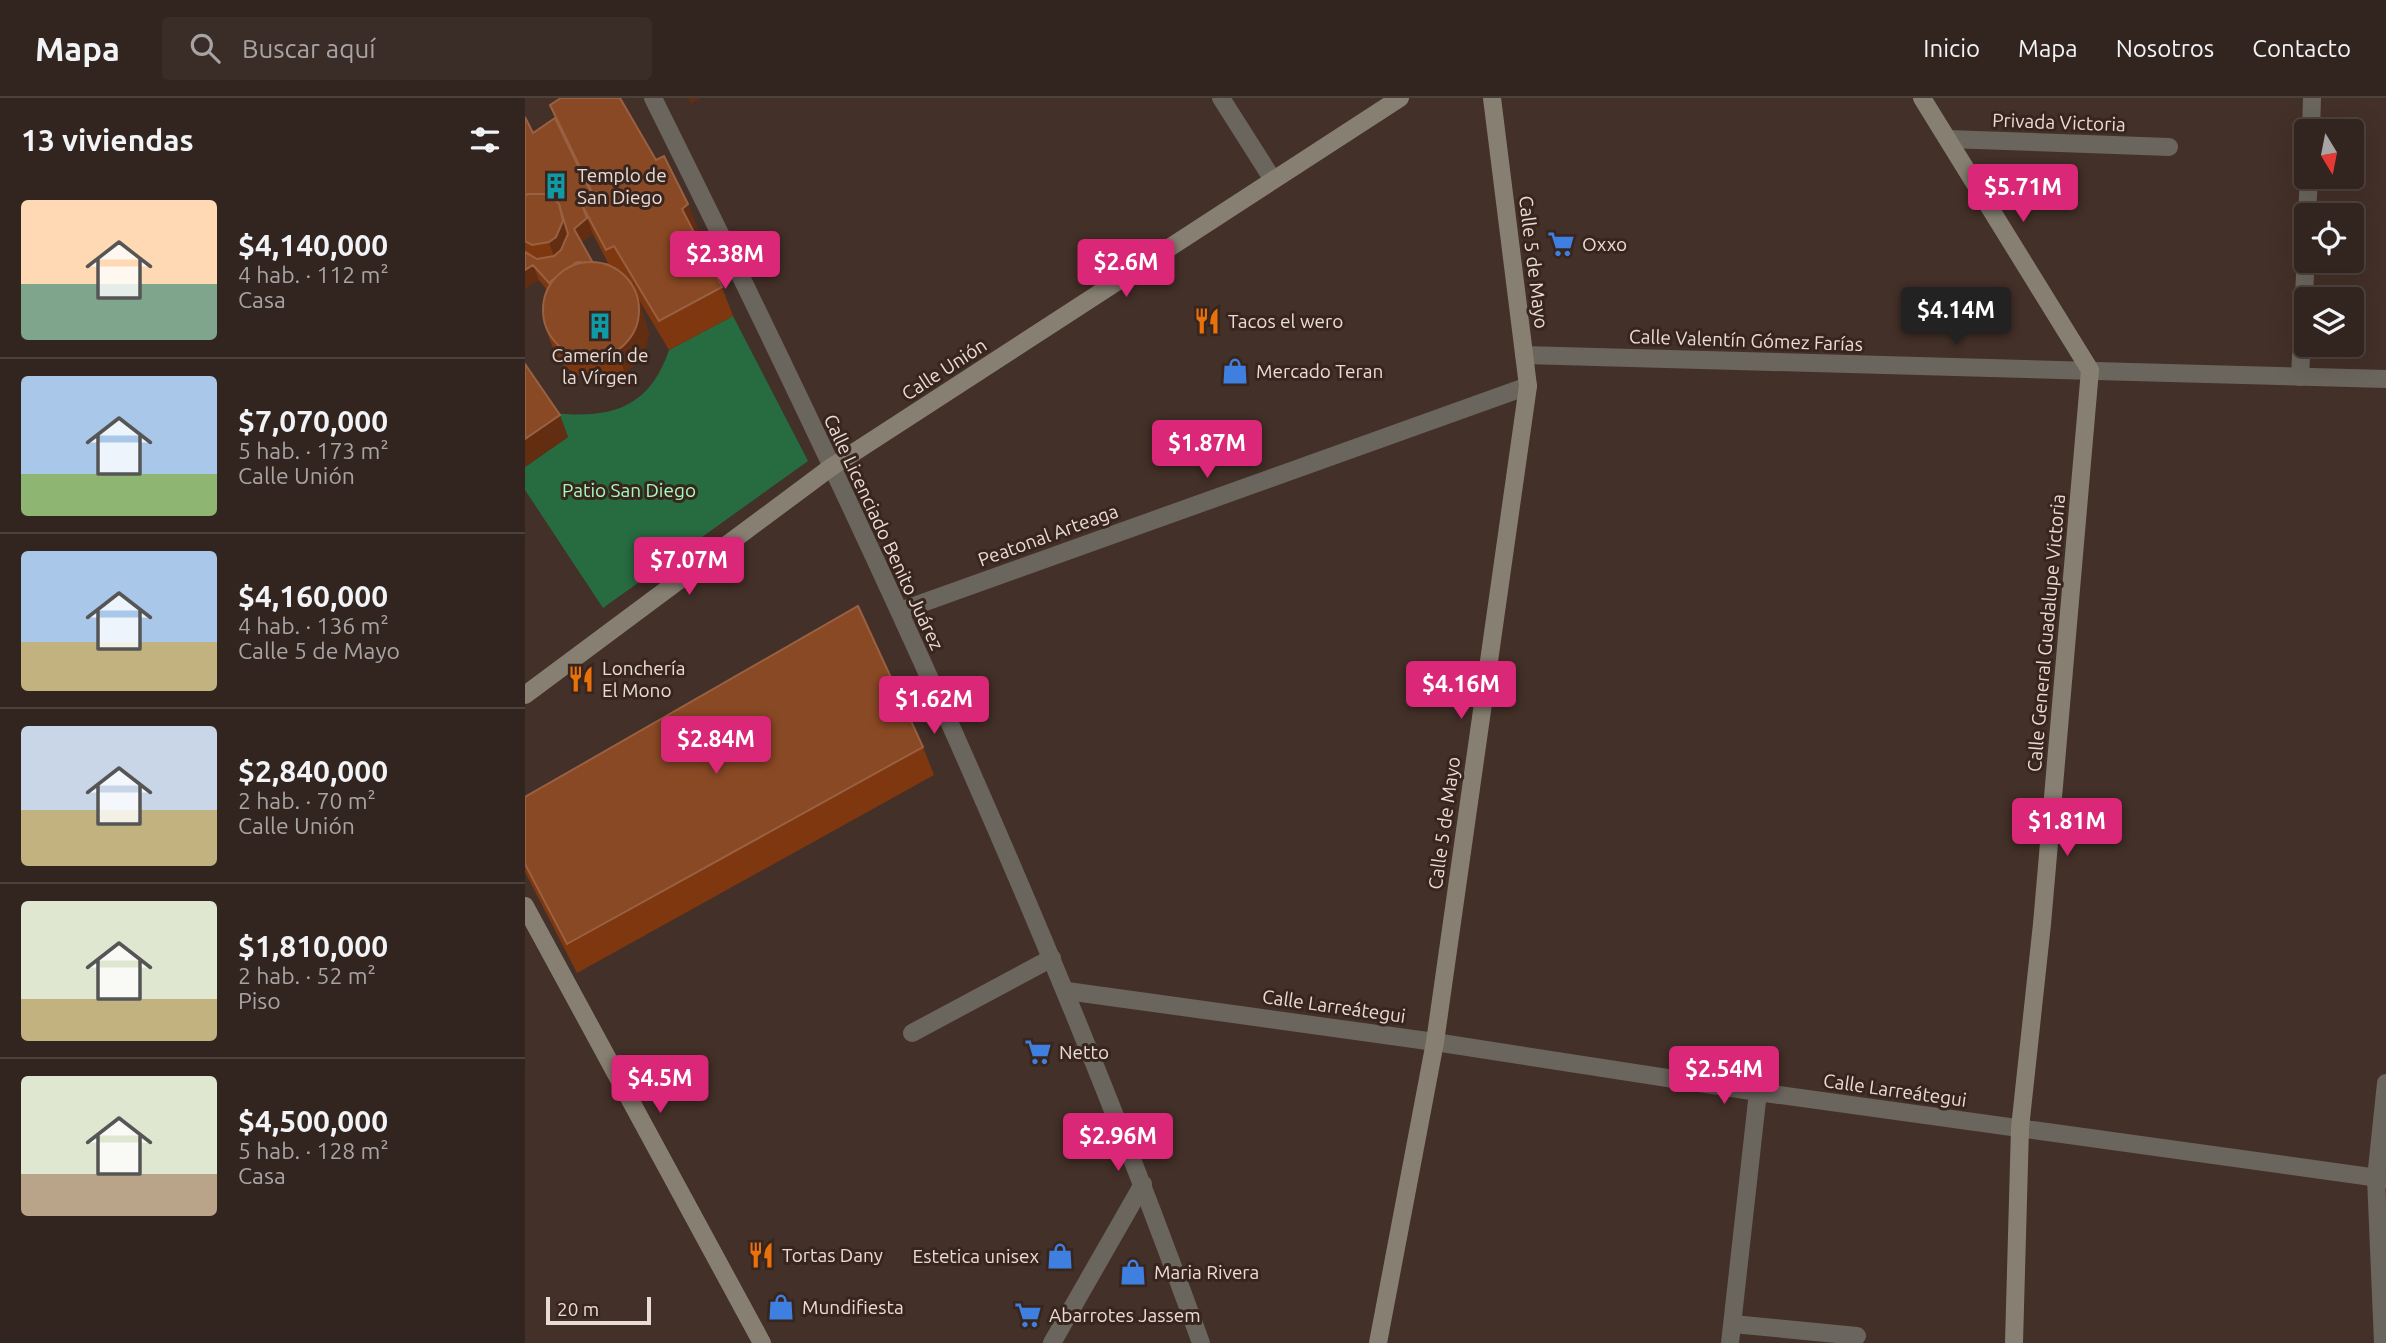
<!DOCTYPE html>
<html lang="es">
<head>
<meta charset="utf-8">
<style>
  :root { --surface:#32241e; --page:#3a2c27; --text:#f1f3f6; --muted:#a8a4a4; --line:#4d413c; --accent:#db2777 }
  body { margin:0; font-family:Ubuntu,sans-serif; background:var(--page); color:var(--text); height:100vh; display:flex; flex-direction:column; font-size:26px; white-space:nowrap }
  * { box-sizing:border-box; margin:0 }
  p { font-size:23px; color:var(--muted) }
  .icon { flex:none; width:38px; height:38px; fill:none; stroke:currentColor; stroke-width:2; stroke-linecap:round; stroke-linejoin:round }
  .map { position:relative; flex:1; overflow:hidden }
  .panel { display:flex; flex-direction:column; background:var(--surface); width:525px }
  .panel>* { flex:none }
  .needle { width:46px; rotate:170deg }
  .fabs { position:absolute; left:1769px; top:21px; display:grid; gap:14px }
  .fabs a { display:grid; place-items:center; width:70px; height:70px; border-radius:7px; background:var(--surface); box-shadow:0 7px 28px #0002,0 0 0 2px var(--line); font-size:35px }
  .scale { position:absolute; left:21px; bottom:18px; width:105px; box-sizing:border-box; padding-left:7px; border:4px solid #e9dcd7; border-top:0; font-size:19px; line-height:24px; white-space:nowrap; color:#e9dcd7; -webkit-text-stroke:5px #38261e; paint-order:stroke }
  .price { position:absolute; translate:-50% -60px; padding:0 16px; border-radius:7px; background:var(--accent); color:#fff; font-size:23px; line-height:46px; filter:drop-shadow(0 2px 4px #0008) }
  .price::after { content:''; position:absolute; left:50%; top:42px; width:21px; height:16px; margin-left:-10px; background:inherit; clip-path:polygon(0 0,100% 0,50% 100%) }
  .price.active { background:#222; color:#fff }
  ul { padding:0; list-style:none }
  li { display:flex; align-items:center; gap:21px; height:175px; padding:0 21px }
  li+li { border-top:2px solid var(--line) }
  li span { display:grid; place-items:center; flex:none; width:196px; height:140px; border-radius:7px; color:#555 }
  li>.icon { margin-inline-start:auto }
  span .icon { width:84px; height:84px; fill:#fffc; stroke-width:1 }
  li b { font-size:30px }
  h2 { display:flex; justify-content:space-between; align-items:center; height:84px; padding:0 21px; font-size:30px }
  header { display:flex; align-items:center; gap:42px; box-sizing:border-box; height:98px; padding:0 35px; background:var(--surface); border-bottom:2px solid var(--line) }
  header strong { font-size:33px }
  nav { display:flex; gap:38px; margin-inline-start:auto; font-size:24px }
  .search { width:490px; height:63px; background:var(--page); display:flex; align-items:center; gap:18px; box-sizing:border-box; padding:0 24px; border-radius:7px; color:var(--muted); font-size:26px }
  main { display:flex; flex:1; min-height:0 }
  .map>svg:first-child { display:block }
  .green { fill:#276b40 }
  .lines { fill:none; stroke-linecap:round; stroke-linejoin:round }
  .lane { stroke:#6a655d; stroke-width:18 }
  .street { stroke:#6a655d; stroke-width:18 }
  .secondary { stroke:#878072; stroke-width:18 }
  .wall { fill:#7f3710; fill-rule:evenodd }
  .shaded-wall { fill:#622d11 }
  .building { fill:#8a4925; stroke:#996041; stroke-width:2 }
  .labels { text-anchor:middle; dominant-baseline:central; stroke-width:6; stroke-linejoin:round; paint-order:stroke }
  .street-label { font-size:19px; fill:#e9dcd7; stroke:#38261e }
  .poi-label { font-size:19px; fill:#e9dcd7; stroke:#38261e; text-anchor:start }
  .park-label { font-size:19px; fill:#a6fabe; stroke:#38261e }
</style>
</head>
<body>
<header>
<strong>Mapa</strong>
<div class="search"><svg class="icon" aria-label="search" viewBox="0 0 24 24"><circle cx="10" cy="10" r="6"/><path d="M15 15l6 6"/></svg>Buscar aquí</div>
<nav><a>Inicio</a><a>Mapa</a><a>Nosotros</a><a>Contacto</a></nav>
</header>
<main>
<section class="panel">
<h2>13 viviendas<svg class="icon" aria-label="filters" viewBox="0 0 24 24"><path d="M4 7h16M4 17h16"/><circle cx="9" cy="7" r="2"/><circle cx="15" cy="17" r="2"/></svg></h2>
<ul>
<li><span style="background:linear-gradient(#ffd9b3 60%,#7fa58c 0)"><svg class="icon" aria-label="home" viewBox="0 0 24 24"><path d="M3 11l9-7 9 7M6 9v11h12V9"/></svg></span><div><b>$4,140,000</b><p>4 hab. · 112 m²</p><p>Casa</p></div></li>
<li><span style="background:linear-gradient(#a9c7e8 70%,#8fb573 0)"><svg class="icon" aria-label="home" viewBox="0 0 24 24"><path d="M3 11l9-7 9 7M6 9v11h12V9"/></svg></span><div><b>$7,070,000</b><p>5 hab. · 173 m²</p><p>Calle Unión</p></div></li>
<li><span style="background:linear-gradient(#a9c7e8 65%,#c2b280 0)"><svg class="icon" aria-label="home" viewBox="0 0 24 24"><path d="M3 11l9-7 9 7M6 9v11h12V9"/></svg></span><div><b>$4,160,000</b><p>4 hab. · 136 m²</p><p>Calle 5 de Mayo</p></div></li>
<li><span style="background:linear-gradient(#c9d6e8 60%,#c2b280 0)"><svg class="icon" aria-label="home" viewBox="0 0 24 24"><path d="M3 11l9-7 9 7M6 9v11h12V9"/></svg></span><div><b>$2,840,000</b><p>2 hab. · 70 m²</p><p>Calle Unión</p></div></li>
<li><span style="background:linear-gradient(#dfe7d0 70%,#c2b280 0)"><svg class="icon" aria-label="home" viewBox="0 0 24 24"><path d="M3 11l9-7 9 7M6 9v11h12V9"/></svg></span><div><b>$1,810,000</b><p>2 hab. · 52 m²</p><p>Piso</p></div></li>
<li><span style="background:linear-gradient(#dfe7d0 70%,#b9a48a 0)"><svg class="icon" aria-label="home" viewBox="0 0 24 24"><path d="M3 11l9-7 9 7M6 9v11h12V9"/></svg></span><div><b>$4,500,000</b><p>5 hab. · 128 m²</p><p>Casa</p></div></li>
</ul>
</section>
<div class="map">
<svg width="1861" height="1245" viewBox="0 0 1861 1245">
  <rect width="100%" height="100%" fill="#433028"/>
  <path class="green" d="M208,218L283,363L78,510L0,392V369L43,339L27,315C85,321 124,311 144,252Z"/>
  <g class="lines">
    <g class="lane">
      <path d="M1786,33L1787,0"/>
      <path d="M1423,41L1644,49"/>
      <path d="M1782,117L1784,79"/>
      <path d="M1775,279L1782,136"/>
      <path d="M387,935L527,860"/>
      <path d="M1851,1080L1858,1245"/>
      <path d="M1208,1226L1332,1238"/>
      <path d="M1205,1245L1233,994"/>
    </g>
    <g class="street">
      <path d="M128,0C330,406 522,818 676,1245"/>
      <path d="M696,0L748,82"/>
      <path d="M999,257L1861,281"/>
      <path d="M375,513L1003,288"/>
      <path d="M542,893L910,944L1233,994L1861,1081"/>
      <path d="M1851,1080L1861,985"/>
      <path d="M527,1245L618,1086"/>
    </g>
    <g class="secondary">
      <path d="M1397,0L1565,272L1517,826L1495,1030L1489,1245"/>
      <path d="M0,597L305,370L875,0"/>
      <path d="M0,808L237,1245"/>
      <path d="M853,1245L910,944L1003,288L967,0"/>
    </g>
  </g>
  <g class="wall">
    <path d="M25,7L131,62L163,106L174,135L170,137L197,189L208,218L144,252L113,200L124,236L120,251L112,265L100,275L85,281L68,282L52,277L38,267L29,253L21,231L22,192L14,182L0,190V19L8,35L30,20ZM68,136L83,165H68L56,144Z"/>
    <path d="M398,649L409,677L52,875L0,774V699Z"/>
  </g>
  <g class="shaded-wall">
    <path d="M163,0H175L166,6Z"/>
    <path d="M34,106L44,135L34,173L24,144Z"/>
    <path d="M163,106L174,135L167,139L157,111Z"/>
    <path d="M62,120L68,136L54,146L49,131Z"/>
    <path d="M8,167L14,182L0,190V172Z"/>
    <path d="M108,184L116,207L124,236L120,251L112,265L100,275L92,253Z"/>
    <path d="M35,317L43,339L0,369V341Z"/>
  </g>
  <g class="building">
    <path d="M36,0H95L131,62L139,58L163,106L157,111L197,189L134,223L89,148L81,152L57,107L69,98L25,7Z"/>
    <path d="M0,19L8,35L30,20L68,99L57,107L62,120L49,131L68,165L52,164L26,183L25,186L8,167L0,172V154L12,161L29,158L36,152L43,136L34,106L28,100L20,96H3L0,98Z"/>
    <path d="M3,96H20L28,100L34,106L38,123L31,139L24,144L7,147L0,143V98Z"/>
    <circle cx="66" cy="212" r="48"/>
    <path d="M0,266L35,317L0,341Z"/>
    <path d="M333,508L398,649L42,846L0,766V699Z"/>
  </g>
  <defs>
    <g id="building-bare" transform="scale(2.1)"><path d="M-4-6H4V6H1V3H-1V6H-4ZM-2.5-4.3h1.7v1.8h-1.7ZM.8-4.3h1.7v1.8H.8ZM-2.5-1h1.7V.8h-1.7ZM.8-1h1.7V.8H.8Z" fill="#0f9aa8" stroke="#38261e" stroke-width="2.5" paint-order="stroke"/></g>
    <g id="supermarket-bare" transform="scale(2.1)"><path d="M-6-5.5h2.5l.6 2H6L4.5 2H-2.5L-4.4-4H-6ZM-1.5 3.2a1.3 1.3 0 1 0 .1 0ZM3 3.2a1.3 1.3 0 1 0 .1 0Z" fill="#3f7fe0" stroke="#38261e" stroke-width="2.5" paint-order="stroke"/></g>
    <g id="restaurant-bare" transform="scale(2.1)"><path d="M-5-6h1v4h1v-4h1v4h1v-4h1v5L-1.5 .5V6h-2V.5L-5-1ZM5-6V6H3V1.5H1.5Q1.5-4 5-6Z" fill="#e8710a" stroke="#38261e" stroke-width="2.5" paint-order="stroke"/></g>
    <g id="shop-bare" transform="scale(2.1)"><path d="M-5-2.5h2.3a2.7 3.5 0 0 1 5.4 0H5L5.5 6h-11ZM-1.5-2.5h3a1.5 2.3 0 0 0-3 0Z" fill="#3f7fe0" stroke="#38261e" stroke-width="2.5" paint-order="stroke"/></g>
  </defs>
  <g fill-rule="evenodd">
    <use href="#building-bare" x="31" y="88"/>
    <use href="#supermarket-bare" x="1036" y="146"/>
    <use href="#restaurant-bare" x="682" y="223"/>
    <use href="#building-bare" x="75" y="228"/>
    <use href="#shop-bare" x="710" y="273"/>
    <use href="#restaurant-bare" x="56" y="581"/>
    <use href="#supermarket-bare" x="513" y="954"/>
    <use href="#restaurant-bare" x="236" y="1157"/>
    <use href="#shop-bare" x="535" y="1158"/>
    <use href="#shop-bare" x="608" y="1174"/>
    <use href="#shop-bare" x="256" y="1209"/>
    <use href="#supermarket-bare" x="503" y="1217"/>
  </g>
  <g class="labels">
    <g class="street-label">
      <text transform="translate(1534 24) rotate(2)">Privada Victoria</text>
      <text transform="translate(1009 164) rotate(83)">Calle 5 de Mayo</text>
      <text transform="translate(1221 242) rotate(2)">Calle Valentín Gómez Farías</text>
      <text transform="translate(419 271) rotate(-33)">Calle Unión</text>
      <text transform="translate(359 434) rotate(65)">Calle Licenciado Benito Juárez</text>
      <text transform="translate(523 437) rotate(-20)">Peatonal Arteaga</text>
      <text transform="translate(1521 535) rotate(-85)">Calle General Guadalupe Victoria</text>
      <text transform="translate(919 725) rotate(-82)">Calle 5 de Mayo</text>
      <text transform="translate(809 908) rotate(8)">Calle Larreátegui</text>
      <text transform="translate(1370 992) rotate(8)">Calle Larreátegui</text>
    </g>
    <g class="poi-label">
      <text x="52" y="77">Templo de<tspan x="52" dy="22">San Diego</tspan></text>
      <text x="1057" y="146">Oxxo</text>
      <text x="703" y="223">Tacos el wero</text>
      <text x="75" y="257" text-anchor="middle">Camerín de<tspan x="75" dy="22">la Vírgen</tspan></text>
      <text x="731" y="273">Mercado Teran</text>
      <text x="77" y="570">Lonchería<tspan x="77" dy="22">El Mono</tspan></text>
      <text x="534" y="954">Netto</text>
      <text x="257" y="1157">Tortas Dany</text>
      <text x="514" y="1158" text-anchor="end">Estetica unisex</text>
      <text x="629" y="1174">Maria Rivera</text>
      <text x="277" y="1209">Mundifiesta</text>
      <text x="524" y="1217">Abarrotes Jassem</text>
    </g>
    <g class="park-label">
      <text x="104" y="392">Patio San Diego</text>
    </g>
  </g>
</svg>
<div class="fabs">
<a><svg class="needle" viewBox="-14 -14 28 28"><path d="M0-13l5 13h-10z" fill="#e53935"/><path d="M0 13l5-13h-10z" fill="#a8a4a4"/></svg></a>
<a><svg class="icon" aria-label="locate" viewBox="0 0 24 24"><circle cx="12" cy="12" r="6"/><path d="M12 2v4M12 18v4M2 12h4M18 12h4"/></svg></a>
<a><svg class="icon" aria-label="layers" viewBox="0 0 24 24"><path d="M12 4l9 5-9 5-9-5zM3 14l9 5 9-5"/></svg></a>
</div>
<div class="scale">20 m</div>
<b class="price" style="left:1498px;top:126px">$5.71M</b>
<b class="price" style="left:200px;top:193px">$2.38M</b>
<b class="price" style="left:601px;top:201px">$2.6M</b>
<b class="price active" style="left:1431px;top:249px">$4.14M</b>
<b class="price" style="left:682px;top:382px">$1.87M</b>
<b class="price" style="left:164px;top:499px">$7.07M</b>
<b class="price" style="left:936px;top:623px">$4.16M</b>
<b class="price" style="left:409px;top:638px">$1.62M</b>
<b class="price" style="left:191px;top:678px">$2.84M</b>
<b class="price" style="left:1542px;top:760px">$1.81M</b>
<b class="price" style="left:1199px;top:1008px">$2.54M</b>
<b class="price" style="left:135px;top:1017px">$4.5M</b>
<b class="price" style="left:593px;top:1075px">$2.96M</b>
</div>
</main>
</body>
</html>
